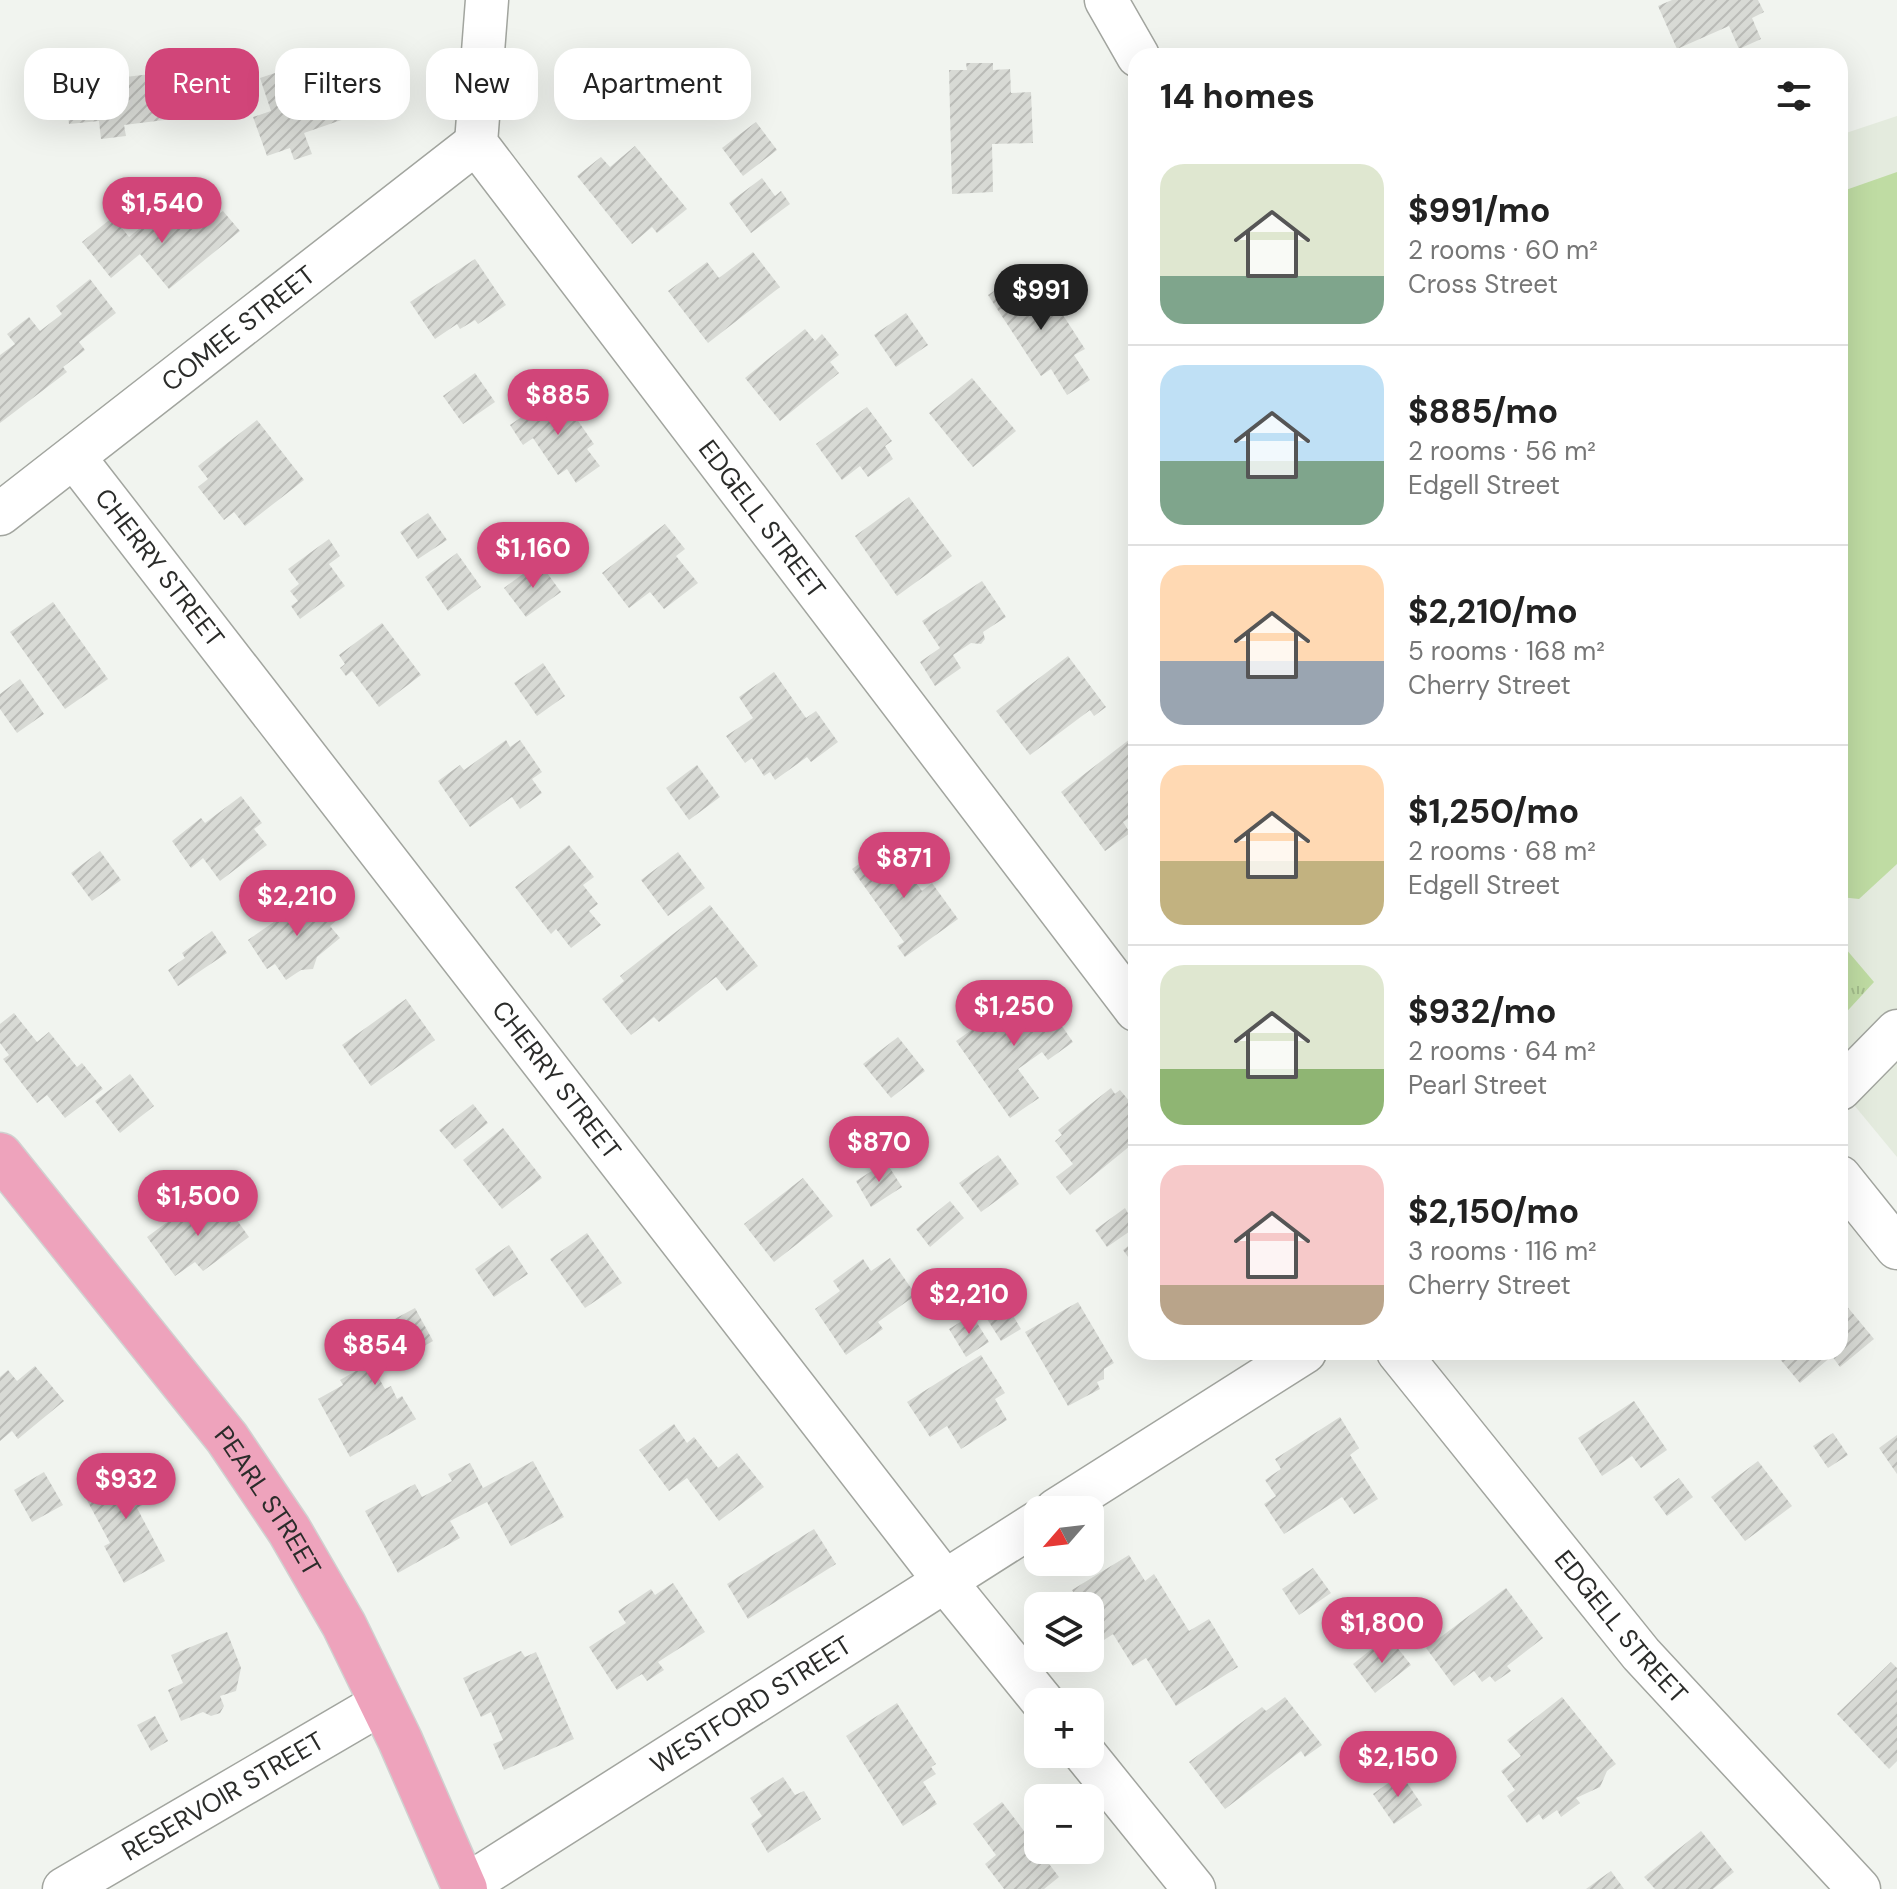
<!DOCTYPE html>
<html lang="en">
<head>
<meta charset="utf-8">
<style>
  :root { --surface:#fff; --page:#f2f2f2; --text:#222; --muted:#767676; --line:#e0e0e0; --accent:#d14579 }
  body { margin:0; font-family:"DM Sans",sans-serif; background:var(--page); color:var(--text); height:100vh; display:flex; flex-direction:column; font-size:30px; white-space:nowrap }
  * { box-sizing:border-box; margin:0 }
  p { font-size:26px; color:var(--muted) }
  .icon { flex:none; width:44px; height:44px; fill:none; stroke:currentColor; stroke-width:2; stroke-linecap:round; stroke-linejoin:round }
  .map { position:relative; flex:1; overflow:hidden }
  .panel { position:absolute; left:1128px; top:48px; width:720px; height:1312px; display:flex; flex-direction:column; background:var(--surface); border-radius:24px; box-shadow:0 8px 32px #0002 }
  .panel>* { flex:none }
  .hud { position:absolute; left:24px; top:48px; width:760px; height:72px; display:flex; gap:16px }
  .needle { width:52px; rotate:242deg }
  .controls { position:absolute; left:1024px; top:1496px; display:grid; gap:16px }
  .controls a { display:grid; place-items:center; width:80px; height:80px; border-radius:16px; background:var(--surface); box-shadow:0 8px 32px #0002; font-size:40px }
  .price { position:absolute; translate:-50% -68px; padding:0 18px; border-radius:28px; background:var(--accent); color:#fff; font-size:26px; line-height:52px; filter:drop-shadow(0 2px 4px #0008) }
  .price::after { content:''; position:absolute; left:50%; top:48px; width:24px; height:18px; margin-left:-12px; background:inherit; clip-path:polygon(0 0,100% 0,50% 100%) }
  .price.active { background:#222; color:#fff }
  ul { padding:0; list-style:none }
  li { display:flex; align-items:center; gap:24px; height:200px; padding:0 32px }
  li+li { border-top:2px solid var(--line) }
  li span { display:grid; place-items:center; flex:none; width:224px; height:160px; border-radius:24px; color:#555 }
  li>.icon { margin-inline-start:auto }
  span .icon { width:96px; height:96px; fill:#fffc; stroke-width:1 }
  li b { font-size:34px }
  h2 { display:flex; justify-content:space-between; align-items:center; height:96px; padding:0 32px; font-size:34px }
  .pill { padding:0 28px; border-radius:24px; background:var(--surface); box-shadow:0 8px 32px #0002; font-size:28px; line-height:72px }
  .pill.active { background:var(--accent); color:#fff }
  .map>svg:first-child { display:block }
  .built { fill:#e4ebde }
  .grass { fill:url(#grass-tufts) }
  .pitch { fill:#bfdca3 }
  .building { fill:url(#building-hatch) }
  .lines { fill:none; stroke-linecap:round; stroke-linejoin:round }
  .minor-casing { stroke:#a2a59f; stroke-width:45 }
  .major-casing { stroke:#d0d1d0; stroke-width:47 }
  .minor { stroke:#fff; stroke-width:42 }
  .major { stroke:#eea3bc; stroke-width:44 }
  .labels { text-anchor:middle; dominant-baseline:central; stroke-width:8; stroke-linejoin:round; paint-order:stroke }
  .street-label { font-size:26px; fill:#2b2c2a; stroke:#fff }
</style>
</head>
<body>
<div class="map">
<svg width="1897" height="1889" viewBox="0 0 1897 1889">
  <defs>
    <pattern id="grass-tufts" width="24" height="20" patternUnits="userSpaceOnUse" patternTransform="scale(2)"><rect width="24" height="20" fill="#bfdca3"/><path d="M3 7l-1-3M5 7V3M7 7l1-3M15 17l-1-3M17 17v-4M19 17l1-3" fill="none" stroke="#a4bd8c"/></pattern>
    <pattern id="building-hatch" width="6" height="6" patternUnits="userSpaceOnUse" patternTransform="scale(2)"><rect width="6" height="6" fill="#d8dad5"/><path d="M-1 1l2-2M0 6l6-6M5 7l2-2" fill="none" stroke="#babbb7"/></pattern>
  </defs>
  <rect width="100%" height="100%" fill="#f1f4ef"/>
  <path class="built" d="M1897,116V1157L1840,1088V135Z"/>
  <path class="grass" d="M1840,942L1874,982L1840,1019Z"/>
  <path class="pitch" d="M1897,172V864L1859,899L1840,897V192Z"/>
  <g class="building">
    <path d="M1672,0H1758L1764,12L1752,18L1761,39L1739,49L1729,26L1677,49L1658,6Z"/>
    <path d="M365,51L374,76L363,79L373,109L304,133L312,154L294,160L290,148L267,156L253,117L271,111L260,78L278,72L280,80Z"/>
    <path d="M966,63H993V70L1010,69L1011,93L1031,92L1033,143L992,144L993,192L952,194L949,70H967Z"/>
    <path d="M176,71L181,118L124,125L126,136L101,139L99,121L69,124L65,92L93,89L92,81Z"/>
    <path d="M756,122L777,150L743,176L722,148Z"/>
    <path d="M635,146L687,209L657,233L652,227L632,244L577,176L601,157L610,167Z"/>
    <path d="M762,178L775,196L781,191L790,204L751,233L729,203Z"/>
    <path d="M186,206L203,227L223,211L240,231L169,289L140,254L111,278L82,242L113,217L129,237L154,217L161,226Z"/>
    <path d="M753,252L780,287L708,343L668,291L707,262L719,278Z"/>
    <path d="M475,259L506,305L478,324L475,320L460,329L457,324L435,339L410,302Z"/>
    <path d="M1021,273L1040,302L1050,295L1085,349L1074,355L1090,380L1067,395L1051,369L1041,376L988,295Z"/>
    <path d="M90,279L116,313L79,342L85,350L63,367L67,372L0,423V355L15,344L7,334L29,317L40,331L62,314L56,306Z"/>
    <path d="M906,313L928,345L896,367L874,335Z"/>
    <path d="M805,329L815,341L822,334L839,355L830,362L839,373L780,421L745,378Z"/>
    <path d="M475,373L495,402L463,424L443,396Z"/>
    <path d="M972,378L1016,431L973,467L929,413Z"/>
    <path d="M558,392L594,444L587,449L600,466L576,483L567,469L558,475L533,438L523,445L510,425Z"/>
    <path d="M867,407L892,441L885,446L893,459L868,477L860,466L842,480L816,444Z"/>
    <path d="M257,420L304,480L245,526L234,512L224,520L198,487L208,479L198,466Z"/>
    <path d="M909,497L952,556L897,596L855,536Z"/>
    <path d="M428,513L447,540L418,559L400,532Z"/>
    <path d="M665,524L685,549L676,556L698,583L664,609L650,592L629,608L602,573Z"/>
    <path d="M329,539L340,556L329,564L345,586L300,619L291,606L298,601L290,591L299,584L288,569Z"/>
    <path d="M457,553L481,587L448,611L425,577Z"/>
    <path d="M539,562L561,592L526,617L504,588Z"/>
    <path d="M982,581L1006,617L983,632L985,639L981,644L971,643L953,655L961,668L935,686L920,662L940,648L922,621Z"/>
    <path d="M53,602L108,679L65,709L10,632Z"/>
    <path d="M382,623L421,675L379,707L352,671L346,676L340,668L345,664L339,655Z"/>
    <path d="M1068,656L1106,707L1094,716L1090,710L1030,755L996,711Z"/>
    <path d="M543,663L565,696L537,716L514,683Z"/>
    <path d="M774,672L806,718L816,711L838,742L811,762L807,757L775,780L770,772L764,776L752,758L745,763L726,736L753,718L739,697Z"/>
    <path d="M20,679L44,714L17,733L0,709V694Z"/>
    <path d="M1130,739L1136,748V814L1123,822L1130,833L1105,851L1061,792Z"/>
    <path d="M506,740L510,747L520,740L542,772L532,779L542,793L520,809L512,797L470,827L438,781L460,765L464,770Z"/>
    <path d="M697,765L720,797L689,820L666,788Z"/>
    <path d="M241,796L262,823L254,829L267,845L220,881L203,858L191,868L172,841L201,818L205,823Z"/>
    <path d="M888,843L922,891L932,883L958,919L905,957L897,946L904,942L852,869Z"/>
    <path d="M569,845L594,877L583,885L598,904L589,911L601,925L571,948L556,929L551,934L515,887Z"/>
    <path d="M100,851L121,880L92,901L71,873Z"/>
    <path d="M678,852L705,888L668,916L641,880Z"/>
    <path d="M317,892L337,920L330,926L340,938L317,957L313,969L301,970L286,980L275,964L267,969L248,940Z"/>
    <path d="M710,905L758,966L727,991L716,977L659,1022L654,1017L631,1035L602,999L624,981L620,976Z"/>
    <path d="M212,931L227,953L178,986L168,970L185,958L182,953Z"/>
    <path d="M1034,986L1073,1042L1048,1060L1042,1052L1018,1069L1039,1098L1010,1118L956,1041Z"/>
    <path d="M406,999L435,1040L371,1086L342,1045Z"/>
    <path d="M14,1013L37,1042L49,1032L77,1067L82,1063L103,1089L65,1118L47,1095L37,1103L3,1059L9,1055L0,1043V1024Z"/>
    <path d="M898,1037L925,1071L891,1098L863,1064Z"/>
    <path d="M130,1074L154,1106L120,1133L95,1101Z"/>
    <path d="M1111,1088L1115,1094L1120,1090L1136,1109V1141L1070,1195L1056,1177L1073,1164L1055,1141L1062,1135L1058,1130Z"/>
    <path d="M473,1104L488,1123L455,1149L439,1130Z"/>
    <path d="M503,1128L542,1178L502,1209L463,1160Z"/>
    <path d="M998,1155L1019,1184L981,1212L959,1183Z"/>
    <path d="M886,1162L902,1187L871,1207L856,1181Z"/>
    <path d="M803,1178L833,1216L774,1262L744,1224Z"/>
    <path d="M950,1201L964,1218L930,1247L916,1229Z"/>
    <path d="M224,1202L249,1237L203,1271L195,1262L175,1276L147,1237L193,1203L203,1218Z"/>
    <path d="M1125,1208L1136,1227L1107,1247L1095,1230Z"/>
    <path d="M587,1233L622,1283L585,1308L550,1259Z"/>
    <path d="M1136,1240V1268L1123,1250Z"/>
    <path d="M509,1245L528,1274L494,1297L475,1269Z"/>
    <path d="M890,1258L916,1295L878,1322L883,1329L846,1355L815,1309L840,1291L833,1281L863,1259L871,1271Z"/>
    <path d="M1840,1298L1874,1339L1840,1367L1832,1356L1800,1383L1774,1352H1840Z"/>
    <path d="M1003,1299L1021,1329L1001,1341L982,1311Z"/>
    <path d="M1078,1302L1114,1363L1104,1369V1379L1097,1382L1100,1389L1068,1406L1025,1332Z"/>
    <path d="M415,1308L433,1341L376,1373L385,1389L391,1386L397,1399L402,1396L416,1419L350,1457L318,1399L343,1385L340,1380L368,1364L358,1348L382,1334L378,1328Z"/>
    <path d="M972,1315L989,1342L966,1357L949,1329Z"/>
    <path d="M981,1355L1005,1393L995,1399L1007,1420L961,1449L947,1426L930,1437L907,1402Z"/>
    <path d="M35,1366L64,1401L18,1439L12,1431L0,1441V1377L8,1370L17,1381Z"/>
    <path d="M1634,1401L1667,1450L1641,1468L1632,1456L1602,1476L1578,1438Z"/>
    <path d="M1340,1417L1359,1448L1350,1455L1378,1499L1354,1514L1342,1497L1284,1534L1264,1504L1276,1496L1265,1480L1281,1469L1275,1459Z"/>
    <path d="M674,1424L687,1443L694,1437L718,1468L737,1453L764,1487L719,1521L687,1478L669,1491L639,1450Z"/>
    <path d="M1833,1433L1848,1455L1828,1468L1813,1446Z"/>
    <path d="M1897,1435V1474L1879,1448Z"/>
    <path d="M533,1461L564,1517L511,1546L487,1502L450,1521L460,1538L398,1573L365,1511L415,1484L422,1497L452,1481L448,1474L470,1463L483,1488Z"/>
    <path d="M1758,1461L1792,1506L1745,1541L1711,1497Z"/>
    <path d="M138,1462L157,1497L137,1508L165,1561L124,1583L104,1546L110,1543L82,1491Z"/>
    <path d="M44,1472L63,1505L32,1522L14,1490Z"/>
    <path d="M1679,1478L1693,1497L1667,1516L1653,1497Z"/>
    <path d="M814,1529L836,1564L748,1619L727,1584Z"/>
    <path d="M1129,1555L1145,1581L1154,1574L1189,1631L1209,1619L1238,1667L1176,1706L1146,1658L1133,1666L1113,1634L1104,1640L1090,1618V1606H1082L1072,1590Z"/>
    <path d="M1313,1568L1331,1593L1299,1615L1282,1589Z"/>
    <path d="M673,1583L705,1632L658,1662L664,1670L647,1681L642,1674L617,1690L589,1647L626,1623L618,1611L651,1589L655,1595Z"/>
    <path d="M1506,1588L1543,1638L1507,1666L1511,1671L1495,1682L1490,1676L1482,1682L1474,1671L1454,1686L1426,1648Z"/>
    <path d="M227,1632L241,1668L236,1691L220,1696L224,1706L220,1713L211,1716L203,1712L181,1721L168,1690L183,1683L171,1655Z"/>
    <path d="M1388,1636L1411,1665L1375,1693L1353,1664Z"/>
    <path d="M521,1651L525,1657L536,1652L574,1739L504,1770L493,1744L503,1740L491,1712L481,1717L463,1678Z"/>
    <path d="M1891,1662L1897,1668V1761L1889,1769L1837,1714Z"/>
    <path d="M1285,1697L1322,1745L1305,1757L1301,1751L1225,1809L1189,1762L1262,1707L1266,1711Z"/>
    <path d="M1562,1697L1616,1764L1607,1771L1600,1787L1576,1798L1580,1803L1561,1817L1557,1810L1543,1820L1539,1814L1527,1823L1507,1796L1515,1790L1501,1771L1521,1756L1507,1740Z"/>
    <path d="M897,1703L936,1764L931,1767L936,1774L923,1782L937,1804L903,1826L846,1736Z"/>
    <path d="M155,1716L168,1741L151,1751L137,1725Z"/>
    <path d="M1401,1774L1422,1805L1394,1824L1373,1794Z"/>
    <path d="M783,1777L795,1795L804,1791L821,1819L768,1853L751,1824L762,1816L750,1798Z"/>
    <path d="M1002,1802L1059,1877L1044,1889H1004L985,1864L996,1855L973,1824Z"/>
    <path d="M1701,1831L1734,1872L1713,1889H1655L1644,1877Z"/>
    <path d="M1611,1871L1624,1889H1586Z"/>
  </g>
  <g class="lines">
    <g class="minor-casing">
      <g id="minor">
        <path id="s1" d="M487,0L476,143L1136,1010"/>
        <path d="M1106,0L1138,56"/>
        <path id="s2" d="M74,457L944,1580L1043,1702"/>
        <path id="s3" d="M0,514L476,143"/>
        <path d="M1840,1089L1897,1031"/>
        <path d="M1840,1177L1897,1248"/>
        <path id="s4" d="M1398,1352L1641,1654L1859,1889"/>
        <path d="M1056,1510L1305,1352"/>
        <path d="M1085,1754L1194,1889"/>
        <path id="s5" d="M464,1887L1038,1522"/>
        <path id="s6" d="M64,1889L382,1703"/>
      </g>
    </g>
    <g class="major-casing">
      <g id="major">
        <path id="s7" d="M0,1155L227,1438L289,1530L344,1625L400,1740L465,1889"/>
      </g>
    </g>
    <use href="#minor" class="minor"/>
    <use href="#major" class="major"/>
  </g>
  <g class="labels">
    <g class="street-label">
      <text stroke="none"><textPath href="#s3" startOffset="302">COMEE STREET</textPath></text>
      <text stroke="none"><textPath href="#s1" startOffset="616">EDGELL STREET</textPath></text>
      <text stroke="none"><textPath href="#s2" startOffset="140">CHERRY STREET</textPath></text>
      <text stroke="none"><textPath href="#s2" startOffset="788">CHERRY STREET</textPath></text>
      <text stroke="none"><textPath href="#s7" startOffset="438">PEARL STREET</textPath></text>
      <text stroke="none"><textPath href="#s4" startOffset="354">EDGELL STREET</textPath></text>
      <text stroke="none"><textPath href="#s5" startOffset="340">WESTFORD STREET</textPath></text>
      <text stroke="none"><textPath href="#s6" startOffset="184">RESERVOIR STREET</textPath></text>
    </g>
  </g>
</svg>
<div class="controls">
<a><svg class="needle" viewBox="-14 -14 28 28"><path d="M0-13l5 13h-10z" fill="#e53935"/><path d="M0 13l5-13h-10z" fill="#767676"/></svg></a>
<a><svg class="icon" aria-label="layers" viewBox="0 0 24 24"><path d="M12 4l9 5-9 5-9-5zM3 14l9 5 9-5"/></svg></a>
<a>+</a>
<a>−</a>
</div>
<b class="price" style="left:162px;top:245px">$1,540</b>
<b class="price active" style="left:1041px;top:332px">$991</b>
<b class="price" style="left:558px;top:437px">$885</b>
<b class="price" style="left:533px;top:590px">$1,160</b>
<b class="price" style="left:904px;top:900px">$871</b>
<b class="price" style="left:297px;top:938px">$2,210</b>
<b class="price" style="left:1014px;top:1048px">$1,250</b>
<b class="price" style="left:879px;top:1184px">$870</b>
<b class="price" style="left:198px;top:1238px">$1,500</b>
<b class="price" style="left:969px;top:1336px">$2,210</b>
<b class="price" style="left:375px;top:1387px">$854</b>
<b class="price" style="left:126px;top:1521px">$932</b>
<b class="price" style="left:1382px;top:1665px">$1,800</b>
<b class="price" style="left:1398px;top:1799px">$2,150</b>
<div class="hud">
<a class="pill">Buy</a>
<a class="pill active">Rent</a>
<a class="pill">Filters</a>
<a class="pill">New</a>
<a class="pill">Apartment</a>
</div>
<section class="panel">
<h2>14 homes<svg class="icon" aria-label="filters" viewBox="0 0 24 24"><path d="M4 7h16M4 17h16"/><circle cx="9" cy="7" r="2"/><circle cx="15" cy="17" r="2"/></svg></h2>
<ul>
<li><span style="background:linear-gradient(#dfe7d0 70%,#7fa58c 0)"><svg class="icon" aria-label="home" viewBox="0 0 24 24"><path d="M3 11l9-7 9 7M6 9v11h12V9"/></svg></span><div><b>$991/mo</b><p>2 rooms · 60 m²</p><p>Cross Street</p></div></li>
<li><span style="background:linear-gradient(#bfe0f5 60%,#7fa58c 0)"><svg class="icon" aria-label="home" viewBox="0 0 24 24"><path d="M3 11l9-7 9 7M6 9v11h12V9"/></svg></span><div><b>$885/mo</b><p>2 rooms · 56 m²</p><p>Edgell Street</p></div></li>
<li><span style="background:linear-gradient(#ffd9b3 60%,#9aa5b1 0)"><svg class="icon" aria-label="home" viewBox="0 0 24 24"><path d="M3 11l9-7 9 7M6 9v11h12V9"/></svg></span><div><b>$2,210/mo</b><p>5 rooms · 168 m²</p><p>Cherry Street</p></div></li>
<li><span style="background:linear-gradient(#ffd9b3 60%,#c2b280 0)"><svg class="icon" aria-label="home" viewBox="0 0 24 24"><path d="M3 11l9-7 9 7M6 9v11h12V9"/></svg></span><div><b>$1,250/mo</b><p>2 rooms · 68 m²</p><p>Edgell Street</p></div></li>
<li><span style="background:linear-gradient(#dfe7d0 65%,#8fb573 0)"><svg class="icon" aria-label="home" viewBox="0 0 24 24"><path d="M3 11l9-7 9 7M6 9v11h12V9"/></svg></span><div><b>$932/mo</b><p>2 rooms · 64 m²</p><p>Pearl Street</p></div></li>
<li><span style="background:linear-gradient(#f6c9c9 75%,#b9a48a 0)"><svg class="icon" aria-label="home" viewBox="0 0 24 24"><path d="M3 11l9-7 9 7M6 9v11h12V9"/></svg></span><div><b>$2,150/mo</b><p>3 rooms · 116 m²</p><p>Cherry Street</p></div></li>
</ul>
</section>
</div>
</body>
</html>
